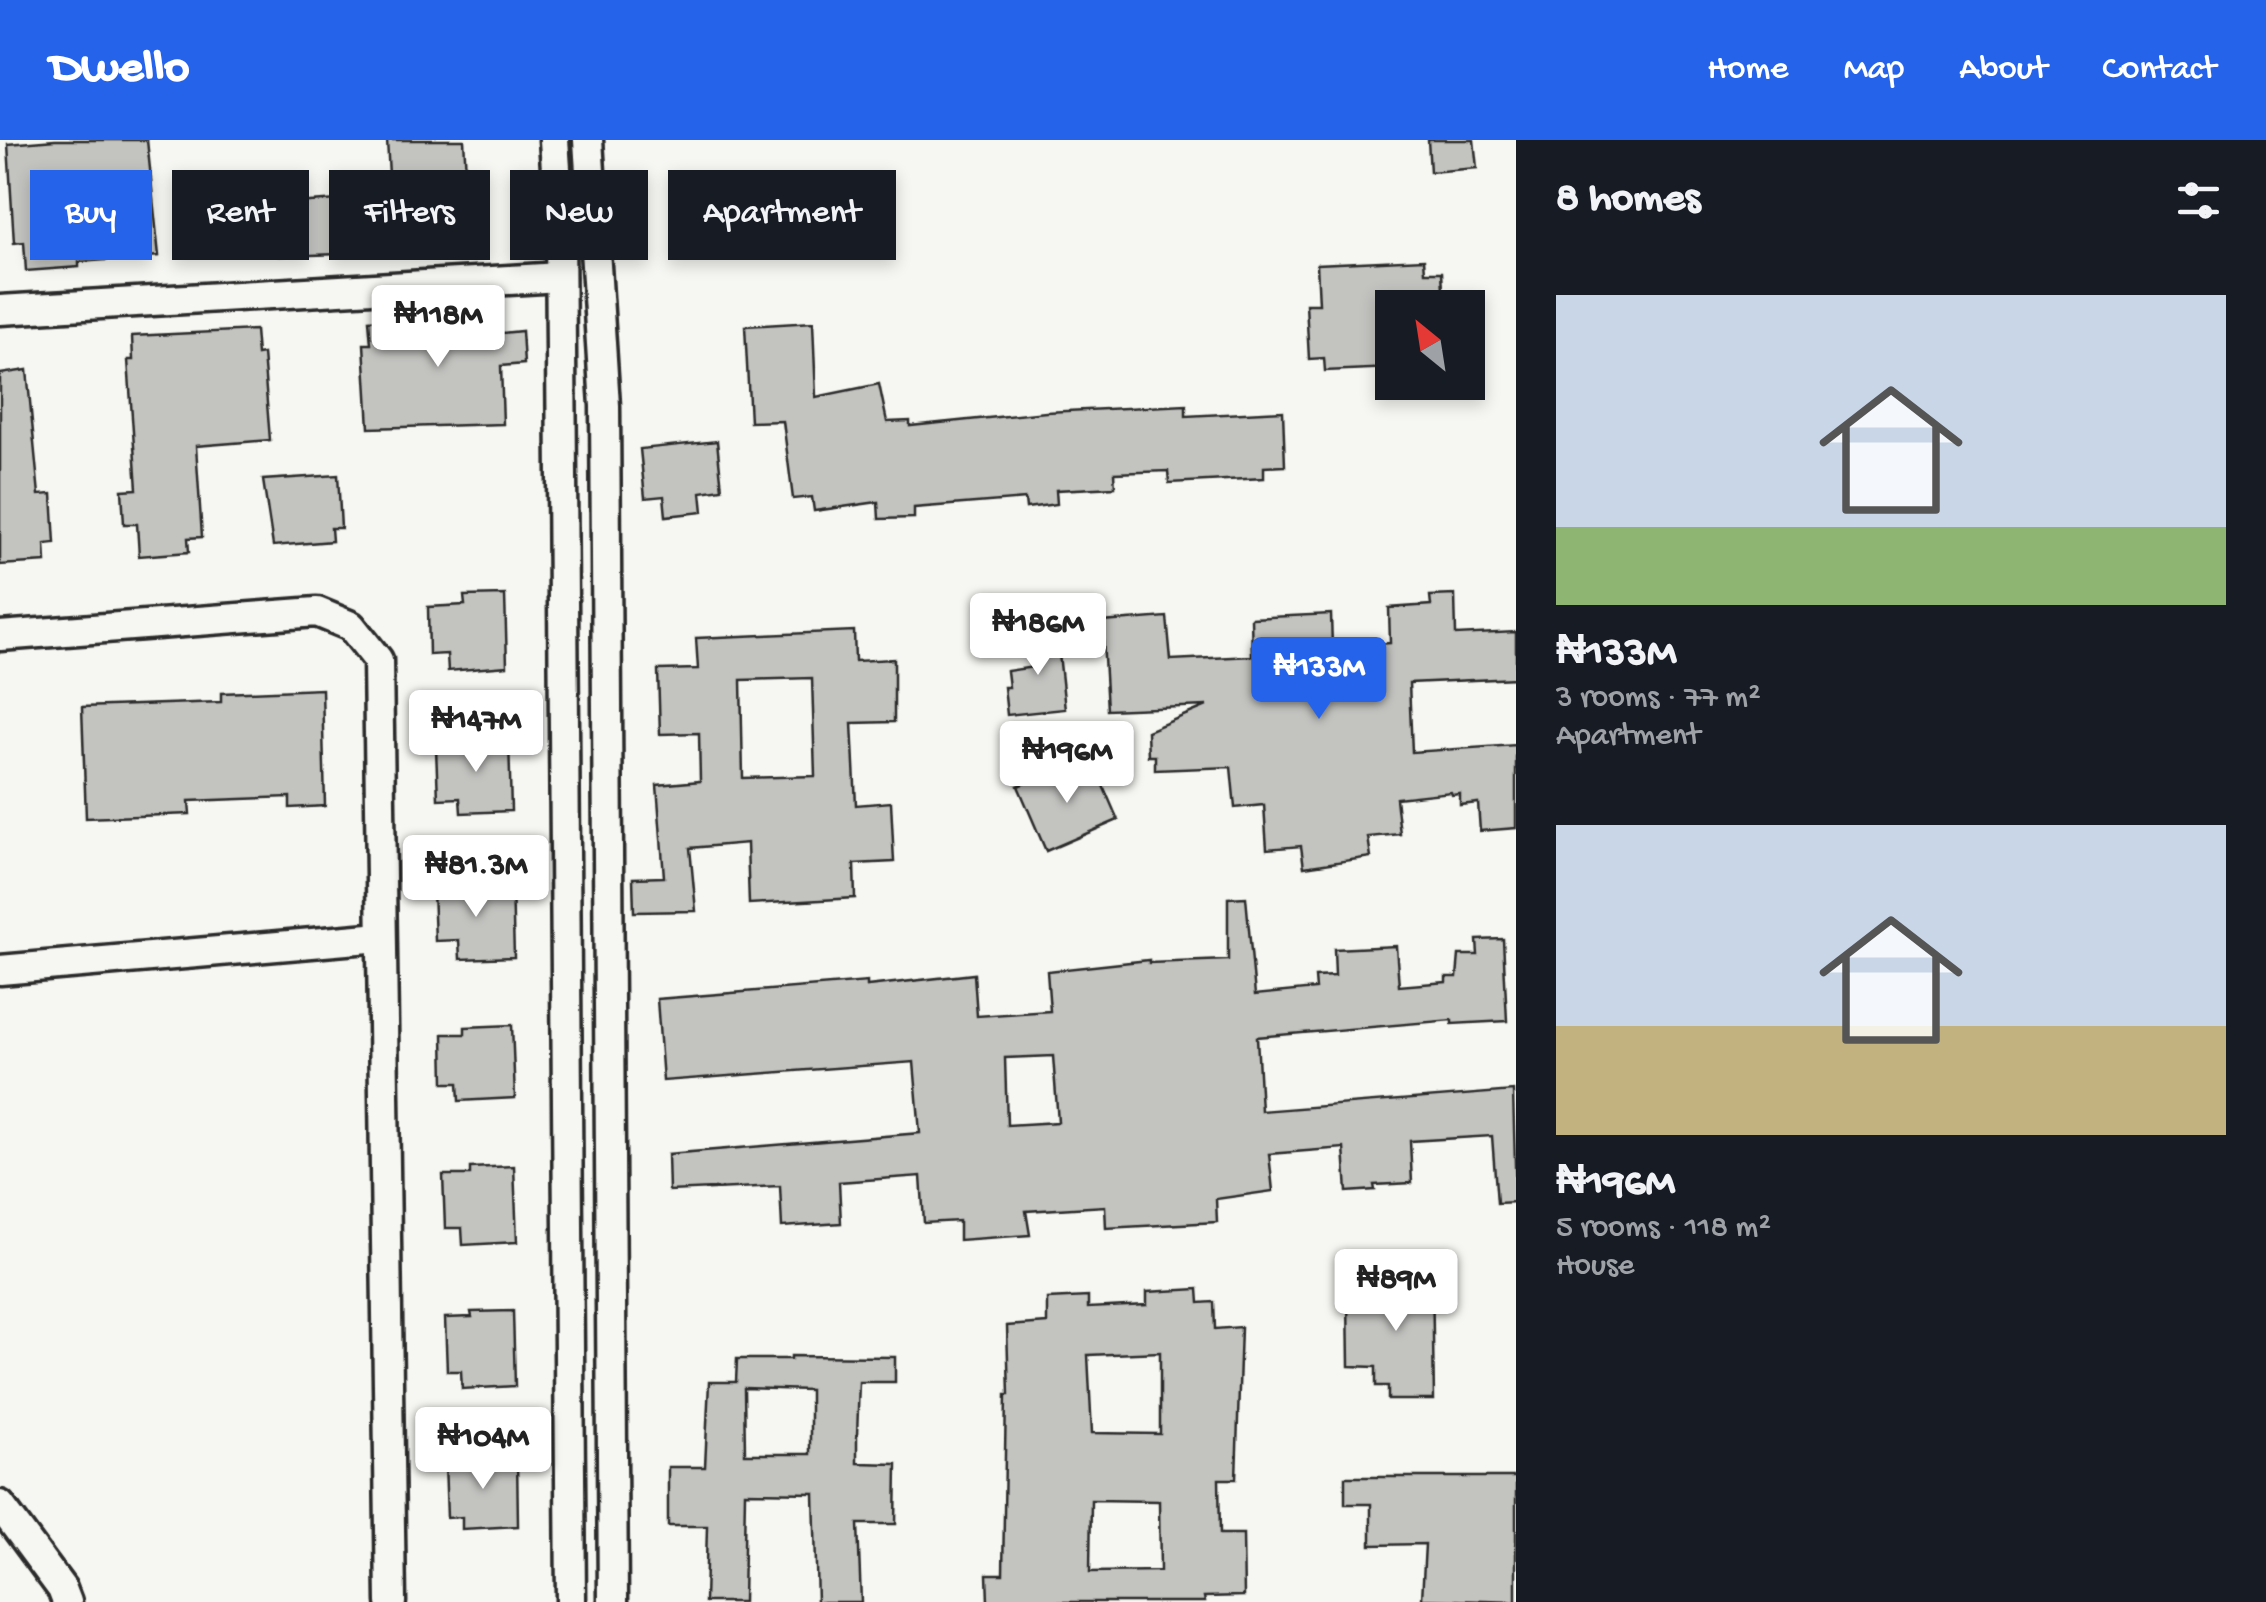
<!DOCTYPE html>
<html lang="en">
<head>
<meta charset="utf-8">
<style>
  :root { --surface:#171b24; --page:#242831; --text:#f1f3f6; --muted:#9ea1a6; --accent:#2563eb }
  body { margin:0; font-family:"Gochi Hand",sans-serif; background:var(--page); color:var(--text); height:100vh; display:flex; flex-direction:column; font-size:38px; white-space:nowrap }
  * { box-sizing:border-box; margin:0 }
  p { font-size:32px; color:var(--muted) }
  .icon { flex:none; width:55px; height:55px; fill:none; stroke:currentColor; stroke-width:2; stroke-linecap:round; stroke-linejoin:round }
  .map { position:relative; flex:1; overflow:hidden }
  .sheet { display:flex; flex-direction:column; background:var(--surface); width:750px }
  .sheet>* { flex:none }
  .banner { position:absolute; left:30px; top:30px; width:950px; height:90px; display:flex; gap:20px }
  .needle { width:65px; rotate:330deg }
  .tools { position:absolute; left:1375px; top:150px; display:grid; gap:20px }
  .tools a { display:grid; place-items:center; width:110px; height:110px; border-radius:0px; background:var(--surface); box-shadow:0 5px 15px #0003; font-size:50px }
  .price { position:absolute; translate:-50% -85px; padding:0 22px; border-radius:10px; background:#fff; color:#222; font-size:32px; line-height:65px; filter:drop-shadow(0 2px 5px #0008) }
  .price::after { content:''; position:absolute; left:50%; top:60px; width:30px; height:22px; margin-left:-15px; background:inherit; clip-path:polygon(0 0,100% 0,50% 100%) }
  .price.active { background:var(--accent); color:#fff }
  ul { padding:0; list-style:none }
  li { display:grid; align-content:center; gap:20px; height:530px; padding:0 40px }
  li span { display:grid; place-items:center; height:310px; border-radius:0px; color:#555 }
  li>.icon { margin-inline-start:auto }
  span .icon { width:180px; height:180px; fill:#fffc; stroke-width:1 }
  li b { font-size:42px }
  h2 { display:flex; justify-content:space-between; align-items:center; height:120px; padding:0 40px; font-size:42px }
  .chip { padding:0 35px; border-radius:0px; background:var(--surface); box-shadow:0 5px 15px #0003; font-size:35px; line-height:90px }
  .chip.active { background:var(--accent); color:#fff }
  header { display:flex; align-items:center; gap:60px; box-sizing:border-box; height:140px; padding:0 50px; background:var(--accent); color:#fff }
  header strong { font-size:48px }
  nav { display:flex; gap:55px; margin-inline-start:auto; font-size:35px }
  main { display:flex; flex:1; min-height:0 }
  .map>svg:first-child { display:block }
  .building { fill:#c3c3c0; stroke:#2b2b2b; stroke-width:2.5; fill-rule:evenodd }
  .lines { fill:none; stroke-linecap:round; stroke-linejoin:round }
  .minor-casing { stroke:#2b2b2b; stroke-width:35 }
  .minor { stroke:#f6f6f2; stroke-width:28 }
</style>
</head>
<body>
<header>
<strong>Dwello</strong>
<nav><a>Home</a><a>Map</a><a>About</a><a>Contact</a></nav>
</header>
<main>
<div class="map">
<svg width="1516" height="1462" viewBox="0 0 1516 1462">
  <rect width="100%" height="100%" fill="#f6f6f2"/>
  <filter id="ink" filterUnits="userSpaceOnUse"><feTurbulence type="fractalNoise" baseFrequency=".01" numOctaves="2"/><feDisplacementMap in="SourceGraphic" scale="20" xChannelSelector="R" yChannelSelector="G"/><feConvolveMatrix kernelMatrix="1 2 1 2 8 2 1 2 1" color-interpolation-filters="sRGB"/></filter>
  <g filter="url(#ink)">
    <g class="building">
      <path d="M55,0H147L159,116L79,122V127L26,131L24,102L14,103L8,4Z"/>
      <path d="M387,0H464L469,82L392,87Z"/>
      <path d="M1428,0H1474L1477,28L1430,32Z"/>
      <path d="M338,60L341,114L279,116L277,93L283,92L281,64Z"/>
      <path d="M1424,119L1425,132H1442L1444,168H1392V228L1325,231L1324,218L1309,219L1306,164H1319L1317,124Z"/>
      <path d="M491,171L493,194L522,191L524,224L501,226L503,284L369,288L364,204H371L369,180Z"/>
      <path d="M813,182L816,257L879,244L887,282L910,281V286L1046,272L1186,265V276L1283,271L1285,326L1264,327V338L1169,343L1168,331L1114,333L1115,347L1056,350L1057,364L1026,368L1025,359L914,368V378L879,379L878,362L814,371L812,357L793,359L783,281L750,282L745,186Z"/>
      <path d="M255,190L257,215L263,214L270,300L196,306L202,397L188,398L189,412L139,416L137,384H124L122,350L137,349L128,220H133L132,196Z"/>
      <path d="M27,230L39,355L52,354L55,403L45,404L46,422L0,425V234Z"/>
      <path d="M717,301L722,349L701,352L703,372L666,376L664,356L645,358L640,309Z"/>
      <path d="M338,335L341,388H331L332,401L273,406L263,340Z"/>
      <path d="M505,455L507,526L448,531L447,514L429,515L428,467L465,465L464,456Z"/>
      <path d="M1455,455L1456,495L1516,492V538L1409,543L1412,612L1516,605V688L1480,691L1478,663L1460,665V654L1452,655L1451,652L1396,658L1400,694L1368,697L1371,717L1304,727L1301,706L1267,709L1264,665L1235,668L1231,627L1155,630V616H1148L1147,591L1207,566L1107,570L1102,482L1167,477L1171,520L1252,516L1251,478L1331,474L1332,507L1390,503L1389,468L1431,465L1430,456Z"/>
      <path d="M1056,486L1065,569L1007,575L1004,547H1009L1007,531L1034,527L1029,489Z"/>
      <path d="M854,491L855,521L894,519V582L852,583L856,665L891,662L894,722L854,724L855,758L749,764L747,703L690,708L696,771L634,772L633,738L664,737L657,645L700,641L699,593L660,594L658,530L698,529L696,498ZM812,538L815,636L743,638L741,540Z"/>
      <path d="M322,549L325,666L290,668V657L189,661L190,674L86,678L82,567L221,562V553Z"/>
      <path d="M509,600L511,671L461,673L460,658L438,659L436,608H459L458,601Z"/>
      <path d="M1071,623L1073,636L1098,634L1118,680L1046,711L1018,646Z"/>
      <path d="M512,743L514,817L460,819L459,800L435,801L433,750Z"/>
      <path d="M1246,757L1255,855L1316,849L1315,837L1335,836L1334,809L1396,806L1399,846L1446,842V837H1457L1459,815H1478L1477,800L1503,799L1507,881L1452,884V880L1257,897L1261,971L1513,951L1516,1062L1497,1063L1492,996L1410,1001L1412,1043L1374,1045L1375,1050L1347,1052L1344,1008L1269,1014L1273,1051L1216,1059L1217,1082L1106,1088L1105,1066L1026,1071L1030,1095L959,1100V1081L924,1083L921,1036L839,1042L841,1083L782,1087L780,1046L669,1051L668,1014L920,993L914,922L663,941L657,859L867,842V846L974,834L977,876L1050,871L1047,831L1149,820V823L1228,820V758ZM1053,916L1058,982L1007,985L1005,918Z"/>
      <path d="M512,885L515,958L459,961L458,943H444L443,894H465V887Z"/>
      <path d="M514,1026L517,1102L463,1105L462,1088H445L443,1035H470V1028Z"/>
      <path d="M1375,1131H1432L1434,1260H1388V1246H1376V1227L1349,1226L1348,1159H1375Z"/>
      <path d="M1198,1149L1199,1163L1214,1162L1215,1189L1241,1187L1236,1339H1219L1220,1394H1243L1244,1456L1204,1457L1205,1462H988L987,1434H1003L1006,1255H1009L1007,1186L1047,1183V1159L1088,1157V1168L1147,1165V1152ZM1160,1212V1294L1092,1293L1088,1215ZM1091,1360L1159,1361L1160,1431L1090,1432Z"/>
      <path d="M513,1171L515,1246L462,1249L461,1231H447L445,1178L472,1177L471,1172Z"/>
      <path d="M791,1216L895,1217V1242H859L857,1295V1323L897,1324L896,1384H858L861,1462H817L814,1353L745,1352L743,1462H705L707,1386H668V1327H705L709,1242H736L737,1219H791ZM744,1248L810,1250V1314H745Z"/>
      <path d="M517,1317L518,1386L462,1389V1377L447,1378L445,1322Z"/>
      <path d="M1345,1337H1516V1462L1422,1459L1425,1404L1371,1405V1364H1345Z"/>
    </g>
    <g class="lines">
      <g class="minor-casing">
        <g id="minor">
          <path d="M554,0L560,86L571,1462"/>
          <path d="M588,0L605,266L613,1462"/>
          <path d="M0,170L560,137"/>
          <path d="M0,496L317,472L351,486L378,520L391,1462"/>
          <path d="M0,830L381,797"/>
          <path d="M0,1365L62,1449L67,1462"/>
        </g>
      </g>
      <use href="#minor" class="minor"/>
    </g>
  </g>
</svg>
<div class="tools">
<a><svg class="needle" viewBox="-14 -14 28 28"><path d="M0-13l5 13h-10z" fill="#e53935"/><path d="M0 13l5-13h-10z" fill="#9ea1a6"/></svg></a>
</div>
<b class="price" style="left:438px;top:230px">₦118M</b>
<b class="price" style="left:1038px;top:538px">₦186M</b>
<b class="price active" style="left:1319px;top:582px">₦133M</b>
<b class="price" style="left:476px;top:635px">₦147M</b>
<b class="price" style="left:1067px;top:666px">₦196M</b>
<b class="price" style="left:476px;top:780px">₦81.3M</b>
<b class="price" style="left:1396px;top:1194px">₦89M</b>
<b class="price" style="left:483px;top:1352px">₦104M</b>
<div class="banner">
<a class="chip active">Buy</a>
<a class="chip">Rent</a>
<a class="chip">Filters</a>
<a class="chip">New</a>
<a class="chip">Apartment</a>
</div>
</div>
<section class="sheet">
<h2>8 homes<svg class="icon" aria-label="filters" viewBox="0 0 24 24"><path d="M4 7h16M4 17h16"/><circle cx="9" cy="7" r="2"/><circle cx="15" cy="17" r="2"/></svg></h2>
<ul>
<li><span style="background:linear-gradient(#c9d6e8 75%,#8fb573 0)"><svg class="icon" aria-label="home" viewBox="0 0 24 24"><path d="M3 11l9-7 9 7M6 9v11h12V9"/></svg></span><div><b>₦133M</b><p>3 rooms · 77 m²</p><p>Apartment</p></div></li>
<li><span style="background:linear-gradient(#c9d6e8 65%,#c2b280 0)"><svg class="icon" aria-label="home" viewBox="0 0 24 24"><path d="M3 11l9-7 9 7M6 9v11h12V9"/></svg></span><div><b>₦196M</b><p>5 rooms · 118 m²</p><p>House</p></div></li>
</ul>
</section>
</main>
</body>
</html>
